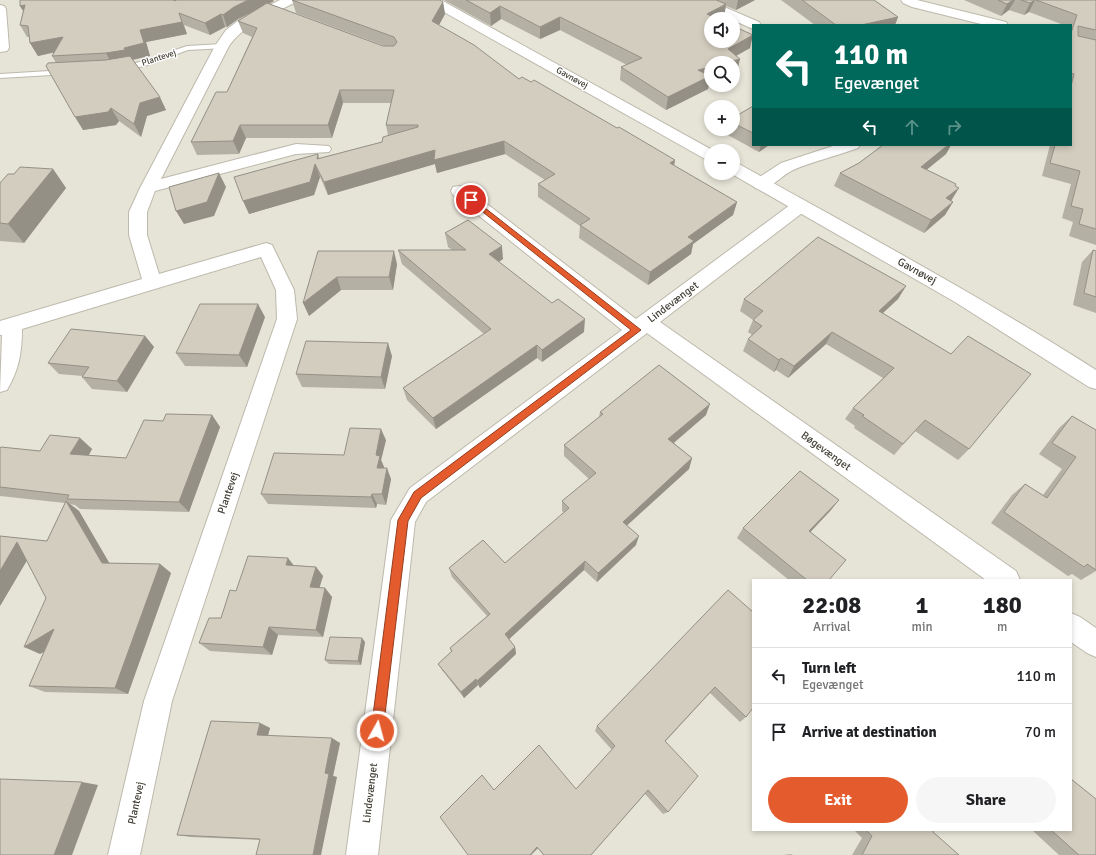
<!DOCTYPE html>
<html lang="en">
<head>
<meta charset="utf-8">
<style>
	body { margin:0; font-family:Signika,sans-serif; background:#f6f6f6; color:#202124; height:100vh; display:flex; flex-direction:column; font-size:15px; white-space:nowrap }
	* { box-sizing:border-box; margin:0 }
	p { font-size:13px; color:#757577 }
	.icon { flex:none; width:22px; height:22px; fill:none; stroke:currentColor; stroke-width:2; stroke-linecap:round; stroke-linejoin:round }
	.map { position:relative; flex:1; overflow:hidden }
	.panel { position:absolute; left:752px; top:579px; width:320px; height:252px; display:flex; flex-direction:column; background:#fff; border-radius:0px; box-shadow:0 2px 6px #0003 }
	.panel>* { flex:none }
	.top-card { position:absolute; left:752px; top:24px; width:320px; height:122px; border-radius:0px; box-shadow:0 2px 6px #0003; background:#00695c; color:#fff; overflow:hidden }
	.controls { position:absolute; left:704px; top:12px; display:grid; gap:8px }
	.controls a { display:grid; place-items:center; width:36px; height:36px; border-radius:50%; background:#fff; box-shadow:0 2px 6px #0003; font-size:20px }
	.pin { position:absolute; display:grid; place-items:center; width:34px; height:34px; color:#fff; margin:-17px; border:2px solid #fff; border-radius:50%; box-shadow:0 1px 4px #0007 }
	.me { position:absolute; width:44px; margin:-22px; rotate:7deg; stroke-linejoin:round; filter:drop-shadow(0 0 3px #0008) }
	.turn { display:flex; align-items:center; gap:14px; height:84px; padding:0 16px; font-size:18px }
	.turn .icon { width:52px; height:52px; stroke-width:2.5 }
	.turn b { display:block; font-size:28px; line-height:34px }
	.lanes { display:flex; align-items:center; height:38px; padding:0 16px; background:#0003; justify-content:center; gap:20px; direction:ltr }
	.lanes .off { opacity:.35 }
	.eta { display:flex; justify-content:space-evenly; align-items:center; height:68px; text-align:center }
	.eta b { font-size:24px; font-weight:700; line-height:28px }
	.button { display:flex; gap:8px; margin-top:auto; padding:8px 16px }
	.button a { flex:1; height:46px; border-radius:24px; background:#e45c2e; color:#fff; font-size:16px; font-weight:700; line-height:46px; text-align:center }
	.button a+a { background:#f6f6f6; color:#202124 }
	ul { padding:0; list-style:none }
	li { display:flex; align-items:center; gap:12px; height:56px; padding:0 16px; border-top:1px solid #e0e0e0 }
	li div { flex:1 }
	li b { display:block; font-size:15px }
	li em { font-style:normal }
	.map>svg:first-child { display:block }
	.residential { fill:#e6e3d7; fill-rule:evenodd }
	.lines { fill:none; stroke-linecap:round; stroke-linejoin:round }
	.service-casing { stroke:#bdb9ac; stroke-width:2 }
	.minor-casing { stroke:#bdb9ac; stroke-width:2 }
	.tertiary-casing { stroke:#bdb9ac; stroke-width:2 }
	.service { fill:#fff; fill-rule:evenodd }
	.minor { fill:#fff; fill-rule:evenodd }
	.tertiary { fill:#fff; fill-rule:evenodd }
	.wall { fill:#b5b0a4 }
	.shaded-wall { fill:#949086 }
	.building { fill:#d3cdbf; stroke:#949086 }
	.route { fill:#e45c2e; stroke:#943c1e }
	.labels { text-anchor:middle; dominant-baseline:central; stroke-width:3; stroke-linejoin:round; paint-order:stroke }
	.far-street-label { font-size:9px; fill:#454138; stroke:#fff }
	.street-label { font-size:11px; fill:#454138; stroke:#fff }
</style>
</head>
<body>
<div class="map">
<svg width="1096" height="855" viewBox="0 0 1096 855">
	<rect width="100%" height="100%" fill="#f2f0e8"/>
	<path class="residential" d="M0,0H1096V855H0ZM711,19H733V41H711ZM753,25H1071V145H753ZM711,63H733V85H711ZM711,107H733V129H711ZM711,151H733V173H711ZM753,580H1071V830H753Z"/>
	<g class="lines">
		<g class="service-casing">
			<g id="service">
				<path d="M222,44L226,46L225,48L188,50L145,66L120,70L116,68L120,66L140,62L187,46Z"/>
				<path d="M66,70H69V74L0,78V74Z"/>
			</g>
		</g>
		<g class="minor-casing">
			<g id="minor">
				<path d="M280,0H296L294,3C271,15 244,24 229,46L161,179L296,144L329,146L331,149L329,152L296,154L155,191L147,212V235L159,274L266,243L272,245L294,290L297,319L172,701L140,855H108L144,701L277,319L276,290L261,257L22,329C22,352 19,370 7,390L0,392L2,335H0V321L142,279L129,235V212L140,188L215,46L226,30L239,20Z"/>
				<path d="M692,0H708L759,22L761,25H753V29L733,20V19L694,3Z"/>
				<path d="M901,0H917L1006,22L1008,25H985L912,7L903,3Z"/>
				<path d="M0,5L4,6L6,9L9,48L7,51L0,52Z"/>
				<path d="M836,145H860L858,148C837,156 813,161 793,170C780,176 770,192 755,188L753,184L755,180L781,163Z"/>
				<path d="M459,186L465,187L636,319L794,202L800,200L806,202L809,206L806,210L660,322L1016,571L1020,580H986L647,333L426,502L415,522L378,855H346L391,520L410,488L622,330L453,195L451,191L453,187Z"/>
				<path d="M1071,613L1080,617L1096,628V657L1087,653L1071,642Z"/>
			</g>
		</g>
		<g class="tertiary-casing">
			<g id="tertiary">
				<path d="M426,0H441L714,151H711V161L705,159L428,3Z"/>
				<path d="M733,163L739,164C859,231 980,296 1096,370V389L1089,387L955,302L730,173H733Z"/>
			</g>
		</g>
		<use href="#service" class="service"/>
		<use href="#minor" class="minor"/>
		<use href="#tertiary" class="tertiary"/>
	</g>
	<g class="wall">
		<path d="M20,0H174L175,1H274L269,4L383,46H385L296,13L292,0L443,2L445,14L439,25L519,79L674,166L737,202L733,215L693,244L691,254L648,285L579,238L580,226L538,197V184L545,180L505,154L437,173L435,164L328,195L320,177L314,195L249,214L318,154L320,159L382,142L388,135L386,125L391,103H343L332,138H246L239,154L197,155L191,142L227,92L252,37L243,33L238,21L253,12L238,19L227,27H225L210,35L184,25L187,34L146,42L150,56L133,60L166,110L147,116L141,137L119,121L116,125L83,130L56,63L52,56L54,52L38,56L30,43L29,37H27L20,25L23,11L20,6Z"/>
		<path d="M444,0H755L736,10L726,6L724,17L711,19L750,48L736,56L737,72L733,73V63H711V79L710,80L708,89L666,110L620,80L621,67L627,65L560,30L540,39L501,19L491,26Z"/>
		<path d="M781,0H874L898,17L895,25H815Z"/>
		<path d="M964,0H1096V245L1069,236L1073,222L1062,218L1071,184L1042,176L1050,145H1071V25H1064L1029,12L1024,15L1009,10L1001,16Z"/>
		<path d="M753,106V145H769L759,152L726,134L727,129H733V118Z"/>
		<path d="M883,145H951L946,154L926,170L955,186L951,201L953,202L945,215L924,233L834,186L840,173L859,163Z"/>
		<path d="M53,169L66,188L24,243L0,241V183Z"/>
		<path d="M445,233L503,259L499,262L584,332L542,362L537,358L436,429L407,400L403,388L484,334L402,264L398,250H452L448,247Z"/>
		<path d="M1093,250L1096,251V313L1073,305L1082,262Z"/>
		<path d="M318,251L397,264L393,290H341L309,316Z"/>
		<path d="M906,286L898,299L883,313L969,449L958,460L915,431L894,455L854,428L855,426L845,419L853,408L883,378L826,344L788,378L776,370L774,372L743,351L748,339L752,335L748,332L753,320L740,311L744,299Z"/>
		<path d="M265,317L247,367L185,366L176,353Z"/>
		<path d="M145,336L154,347L127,392L92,389L82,377L83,376L59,374L48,363Z"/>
		<path d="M392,356L385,389L302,387L296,374Z"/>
		<path d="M600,412L706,415L674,443L692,458L689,469L627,525L636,545L597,582L584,570L509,639L515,647L516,654L480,688L478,685L464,698L442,670L438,664L451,652L450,648L487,616L452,577L449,568L505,563L564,513L562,511V501L589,479L564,456V445L599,417Z"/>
		<path d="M212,415L220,427L189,512L80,509L75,505L70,504L79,511L109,563L160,564L171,573L128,694L45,692L29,686L44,652L40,654L46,598L27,560L0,606V536L47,541L65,503L0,496V448L40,451L80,438L92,449L89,455L126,458L163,421Z"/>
		<path d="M1072,416L1096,430V571L1081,580L1072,574L1068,576L991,523L1012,495L1025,484L1043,495L1062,469L1039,454L1059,428Z"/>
		<path d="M386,440L381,460L384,467V468L391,479L386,505L377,504L376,508L268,504L261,494L344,455Z"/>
		<path d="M831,510L810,532L829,580H789L737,538L743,528Z"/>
		<path d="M293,565L316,567L323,576L319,588H325L332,597L323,637L278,635L272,655L210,651L199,643L221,618L236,591Z"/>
		<path d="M753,612L746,717L740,722L710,693L665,742L668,812L663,814L645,794L591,855H543L538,848L531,855H468L494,790L576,789L612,750L595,731L597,726Z"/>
		<path d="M365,642L361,665L329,664L325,660Z"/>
		<path d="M260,723L270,728L268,735L340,743L333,776L337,777L259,840L190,837L177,835Z"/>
		<path d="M854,830H934L933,832L959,855H852L862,838Z"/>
		<path d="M1032,830H1071L1096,855H1059Z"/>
		<path d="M791,854L793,855H783Z"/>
	</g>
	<g class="shaded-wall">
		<path d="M248,0H273L274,1L238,19L227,27L223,15L234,7Z"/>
		<path d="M738,0H755L736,10Z"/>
		<path d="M1013,0H1015L1009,10L1001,16L1007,4Z"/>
		<path d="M1035,0L1029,12L1024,15L1030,3Z"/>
		<path d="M443,2L445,14L434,34L432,21Z"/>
		<path d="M726,4L724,17L719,19H711L707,14Z"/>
		<path d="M25,5L28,18L20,6Z"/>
		<path d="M500,6L501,19L491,26L490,13Z"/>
		<path d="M179,13L187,34L146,42L150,56L130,60L113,66L106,53L124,48L140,30Z"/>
		<path d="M221,14L225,27L210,35L205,23Z"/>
		<path d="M560,17V30L540,39V27Z"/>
		<path d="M898,17L895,25H861Z"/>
		<path d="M753,35L750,48L725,62L728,49Z"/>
		<path d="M63,37L70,49L38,56L30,43Z"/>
		<path d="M740,59L737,72L733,73V63H725Z"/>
		<path d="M711,67V79L710,80L708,89L666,110L668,97L698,70Z"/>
		<path d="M340,90L343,103L332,138L328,125Z"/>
		<path d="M160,97L166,110L147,116L141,137L134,124L140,103Z"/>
		<path d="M111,108L119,121L116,125L83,130L75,117Z"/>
		<path d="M240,125L246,138L239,154L233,141Z"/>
		<path d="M504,141L505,154L437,173L435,164L328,195L324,182L435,150Z"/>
		<path d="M761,145H769L759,152Z"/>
		<path d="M948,145H951L946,154L914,180L921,167Z"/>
		<path d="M675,160L673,173L670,163Z"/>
		<path d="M315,164L320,177L314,195L249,214L243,201Z"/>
		<path d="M53,169L66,188L24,243L8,224Z"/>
		<path d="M219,173L226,187L214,216L184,224L176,211Z"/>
		<path d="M959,188L951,201L946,198L949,195Z"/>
		<path d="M737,202L733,215L693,244L691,254L648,285L650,272L688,237Z"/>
		<path d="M953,202L945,215L924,233L931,220Z"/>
		<path d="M502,246L503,259L490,267L489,254Z"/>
		<path d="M394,251L397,264L393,290L389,277Z"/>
		<path d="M337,277L341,290L309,316L303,303Z"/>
		<path d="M906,286L898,299L872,323L879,311Z"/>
		<path d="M258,304L265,317L247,367L239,355Z"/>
		<path d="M585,319L584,332L542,362V350Z"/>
		<path d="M832,332L826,344L788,378L794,366Z"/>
		<path d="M145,336L154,347L127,392L117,381Z"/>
		<path d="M388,343L392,356L385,389L381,377Z"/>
		<path d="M537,345V358L436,429L433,418Z"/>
		<path d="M781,358L776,370L774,372L779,360Z"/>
		<path d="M710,404L706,415L665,450L668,439Z"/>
		<path d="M212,415L220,427L189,512L179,502Z"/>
		<path d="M381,429L386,440L381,460L384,467L381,478L377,468L376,455Z"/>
		<path d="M80,438L92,449L83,465L70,454Z"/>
		<path d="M692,458L689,469L621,531L623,522Z"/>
		<path d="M387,468L391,479L386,505L382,494Z"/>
		<path d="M372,494L377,504L376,508L371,497Z"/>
		<path d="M839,500L831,510L802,541L809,531Z"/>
		<path d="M66,501L79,511L114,571L102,563Z"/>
		<path d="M639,536L636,545L597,582L598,573Z"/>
		<path d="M17,542L32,552L0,606V571Z"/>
		<path d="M288,558L295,567L286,565Z"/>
		<path d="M585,561L584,570L506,642L505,634Z"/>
		<path d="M160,564L171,573L128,694L115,688Z"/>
		<path d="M316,567L323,576L317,596L310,587Z"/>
		<path d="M325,588L332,597L323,637L316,630Z"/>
		<path d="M269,627L278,635L272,655L263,647Z"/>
		<path d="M54,629L69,637L40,654L24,647Z"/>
		<path d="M362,638L365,642L361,665L358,661Z"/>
		<path d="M515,647L516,654L480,688L477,681Z"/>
		<path d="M476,679L478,685L464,698L461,692Z"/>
		<path d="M260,723L270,728L267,739L257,735Z"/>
		<path d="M332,738L340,743L333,776L337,777L321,855H313L325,773Z"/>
		<path d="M82,782L98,785L72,855H54Z"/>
		<path d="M537,847L538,848L531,855H530Z"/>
	</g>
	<g class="building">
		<path d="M20,0H174V1L177,0H248L234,7L223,15L221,14L205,23L179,13L182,22L140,30L144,43L124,48L125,50L106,53L52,56L63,37L30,43L28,26L20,25L25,5L20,6Z"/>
		<path d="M292,0H440L443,2L432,21L474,45L519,79L522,77L531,82L534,80L617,128L619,127L675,160L670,163L737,202L688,237L694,241L650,272L580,225L590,219L538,184L555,174L504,141L434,160L435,150L324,182L315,164L310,182L243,201L234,177L318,154L317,159L382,142L383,137L418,127V125H386L394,90H340L328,125H240L233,141L191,142L216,92H227L257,28L238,21L267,3L383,46H394L397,42L394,37Z"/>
		<path d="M466,0H716L726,4L707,14L718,19H711V41H733V26L753,35L728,49L740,59L725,63H711V67L698,70L710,76L668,97L621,67L642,58L560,17L540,27L500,6L490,13Z"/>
		<path d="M802,0H874L898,17L861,25H836Z"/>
		<path d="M998,0H1013L1007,4Z"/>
		<path d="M1021,0H1035L1030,3Z"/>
		<path d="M1036,0H1096V30L1078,26V36L1096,40V229L1079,224L1083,209L1071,206L1080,171L1050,163L1055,145H1071V86L1074,74L1071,73V33L1077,15Z"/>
		<path d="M130,56L160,97L140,103L134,124L111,108L108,112L75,117L46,66L48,63L106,60Z"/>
		<path d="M753,106V133L733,123V118Z"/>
		<path d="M883,145H948L921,167L956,184L955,186L959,188L946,198L953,202L931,220L840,173L859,163Z"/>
		<path d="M20,167L53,169L8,224L0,223V183L8,174H14Z"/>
		<path d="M219,173L207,202L176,211L169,187Z"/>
		<path d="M468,220L502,246L489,254L552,303L558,299L585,319L542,350L537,345L433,418L403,388L491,329L398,250H466L445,233Z"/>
		<path d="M818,237L906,286L879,311L951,354L968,336L1031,374L969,449L925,420L903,444L862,416L864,415L853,408L894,368L832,332L794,366L781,358L779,360L748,339L762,326L753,320L763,311L744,299Z"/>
		<path d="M1093,250L1096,251V297L1084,293Z"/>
		<path d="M318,251H394L389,277H337L303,303Z"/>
		<path d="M200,304H258L239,355L176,353Z"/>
		<path d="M71,329L145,336L117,381L82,377L89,367L48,363Z"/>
		<path d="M306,341L388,343L381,377L296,374Z"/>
		<path d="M659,365L710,404L668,439L692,458L623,522L639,536L598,573L585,561L505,634L515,647L477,681L476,679L461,692L438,664L452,651L450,648L490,614L449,568L483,540L505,563L569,508L562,501L596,473L564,445L603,414L600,412Z"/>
		<path d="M166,414L212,415L179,502L67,499L69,495L0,487V448L1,447L40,451L50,435L80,438L70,454L126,458L144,420L163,421Z"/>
		<path d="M1072,416L1096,430V570L1087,564L1084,567L1004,512L1025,484L1047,498L1076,457L1052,443Z"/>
		<path d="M350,428L381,429L376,455L380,456L377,468H387L382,494H372L371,497L261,494L274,453L344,455Z"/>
		<path d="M800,471L839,500L809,531L846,560L829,580H807L743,528Z"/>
		<path d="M66,501L102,563L160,564L115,688L29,686L54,629L24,647L46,598L17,542L0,571V536L47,541Z"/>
		<path d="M248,556L288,558L286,565L316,567L310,587L325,588L316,630L269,627L263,647L199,643L209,618H221L230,590L236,591Z"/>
		<path d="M728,590L753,612V708L746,717L715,687L665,741L698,776L668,812L648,790L591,855H544L537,847L530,855H468L440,817L482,775L494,790L539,745L576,789L615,746L597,726Z"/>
		<path d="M330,637L362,638L358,661L325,660Z"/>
		<path d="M211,721L260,723L257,735L332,738L325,773L329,774L313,855H256L260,839L177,835Z"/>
		<path d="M0,779L82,782L54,855H0Z"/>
		<path d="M1071,779L1096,799V855H1079L1051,830H1071Z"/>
		<path d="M866,830H934L933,832L959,855H862L872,836Z"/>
	</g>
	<path class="route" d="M471,197L641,330L421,498L408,521L383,731L382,735L377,737L373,735L371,731L398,520L414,492L631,330L469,201L468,200Z"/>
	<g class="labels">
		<g class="far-street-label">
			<text transform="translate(159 58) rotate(-18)">Plantevej</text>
			<text transform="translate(572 78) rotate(29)">Gavnøvej</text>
		</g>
		<g class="street-label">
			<text transform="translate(917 271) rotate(29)">Gavnøvej</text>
			<text transform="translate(673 302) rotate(-37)">Lindevænget</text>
			<text transform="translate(826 451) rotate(36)">Bøgevænget</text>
			<text transform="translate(228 493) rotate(-71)">Plantevej</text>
			<text transform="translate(370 793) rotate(-83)">Lindevænget</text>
			<text transform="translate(136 803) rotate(-78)">Plantevej</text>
		</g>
	</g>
</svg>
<div class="controls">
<a><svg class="icon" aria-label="sound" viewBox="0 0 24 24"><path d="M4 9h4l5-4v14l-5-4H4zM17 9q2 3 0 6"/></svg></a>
<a><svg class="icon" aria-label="search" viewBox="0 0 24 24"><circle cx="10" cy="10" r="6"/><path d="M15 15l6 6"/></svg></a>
<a>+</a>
<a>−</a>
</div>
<div class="pin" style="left:471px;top:200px;background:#d93025"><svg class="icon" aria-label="arrive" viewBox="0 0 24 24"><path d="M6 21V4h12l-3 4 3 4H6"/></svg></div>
<svg class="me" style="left:377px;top:731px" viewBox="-20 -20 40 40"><circle r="17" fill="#e45c2e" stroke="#fff" stroke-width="3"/><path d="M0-11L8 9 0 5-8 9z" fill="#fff"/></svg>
<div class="top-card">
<div class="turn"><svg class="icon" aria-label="left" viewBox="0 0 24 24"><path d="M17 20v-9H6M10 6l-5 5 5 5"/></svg><div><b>110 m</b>Egevænget</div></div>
<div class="lanes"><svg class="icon" aria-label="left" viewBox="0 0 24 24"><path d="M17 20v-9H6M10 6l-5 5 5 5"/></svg><svg class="icon off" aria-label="ahead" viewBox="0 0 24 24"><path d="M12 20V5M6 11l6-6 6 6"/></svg><svg class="icon off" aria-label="right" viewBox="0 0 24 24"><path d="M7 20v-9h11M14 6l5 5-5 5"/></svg></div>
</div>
<section class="panel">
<div class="eta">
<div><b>22:08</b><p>Arrival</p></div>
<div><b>1</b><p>min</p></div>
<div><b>180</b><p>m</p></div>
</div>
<ul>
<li><svg class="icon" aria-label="left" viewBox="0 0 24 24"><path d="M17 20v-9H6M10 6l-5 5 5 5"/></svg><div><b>Turn left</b><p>Egevænget</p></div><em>110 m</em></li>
<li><svg class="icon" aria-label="arrive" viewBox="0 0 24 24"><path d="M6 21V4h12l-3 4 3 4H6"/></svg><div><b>Arrive at destination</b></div><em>70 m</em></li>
</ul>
<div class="button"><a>Exit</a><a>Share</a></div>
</section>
</div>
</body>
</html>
